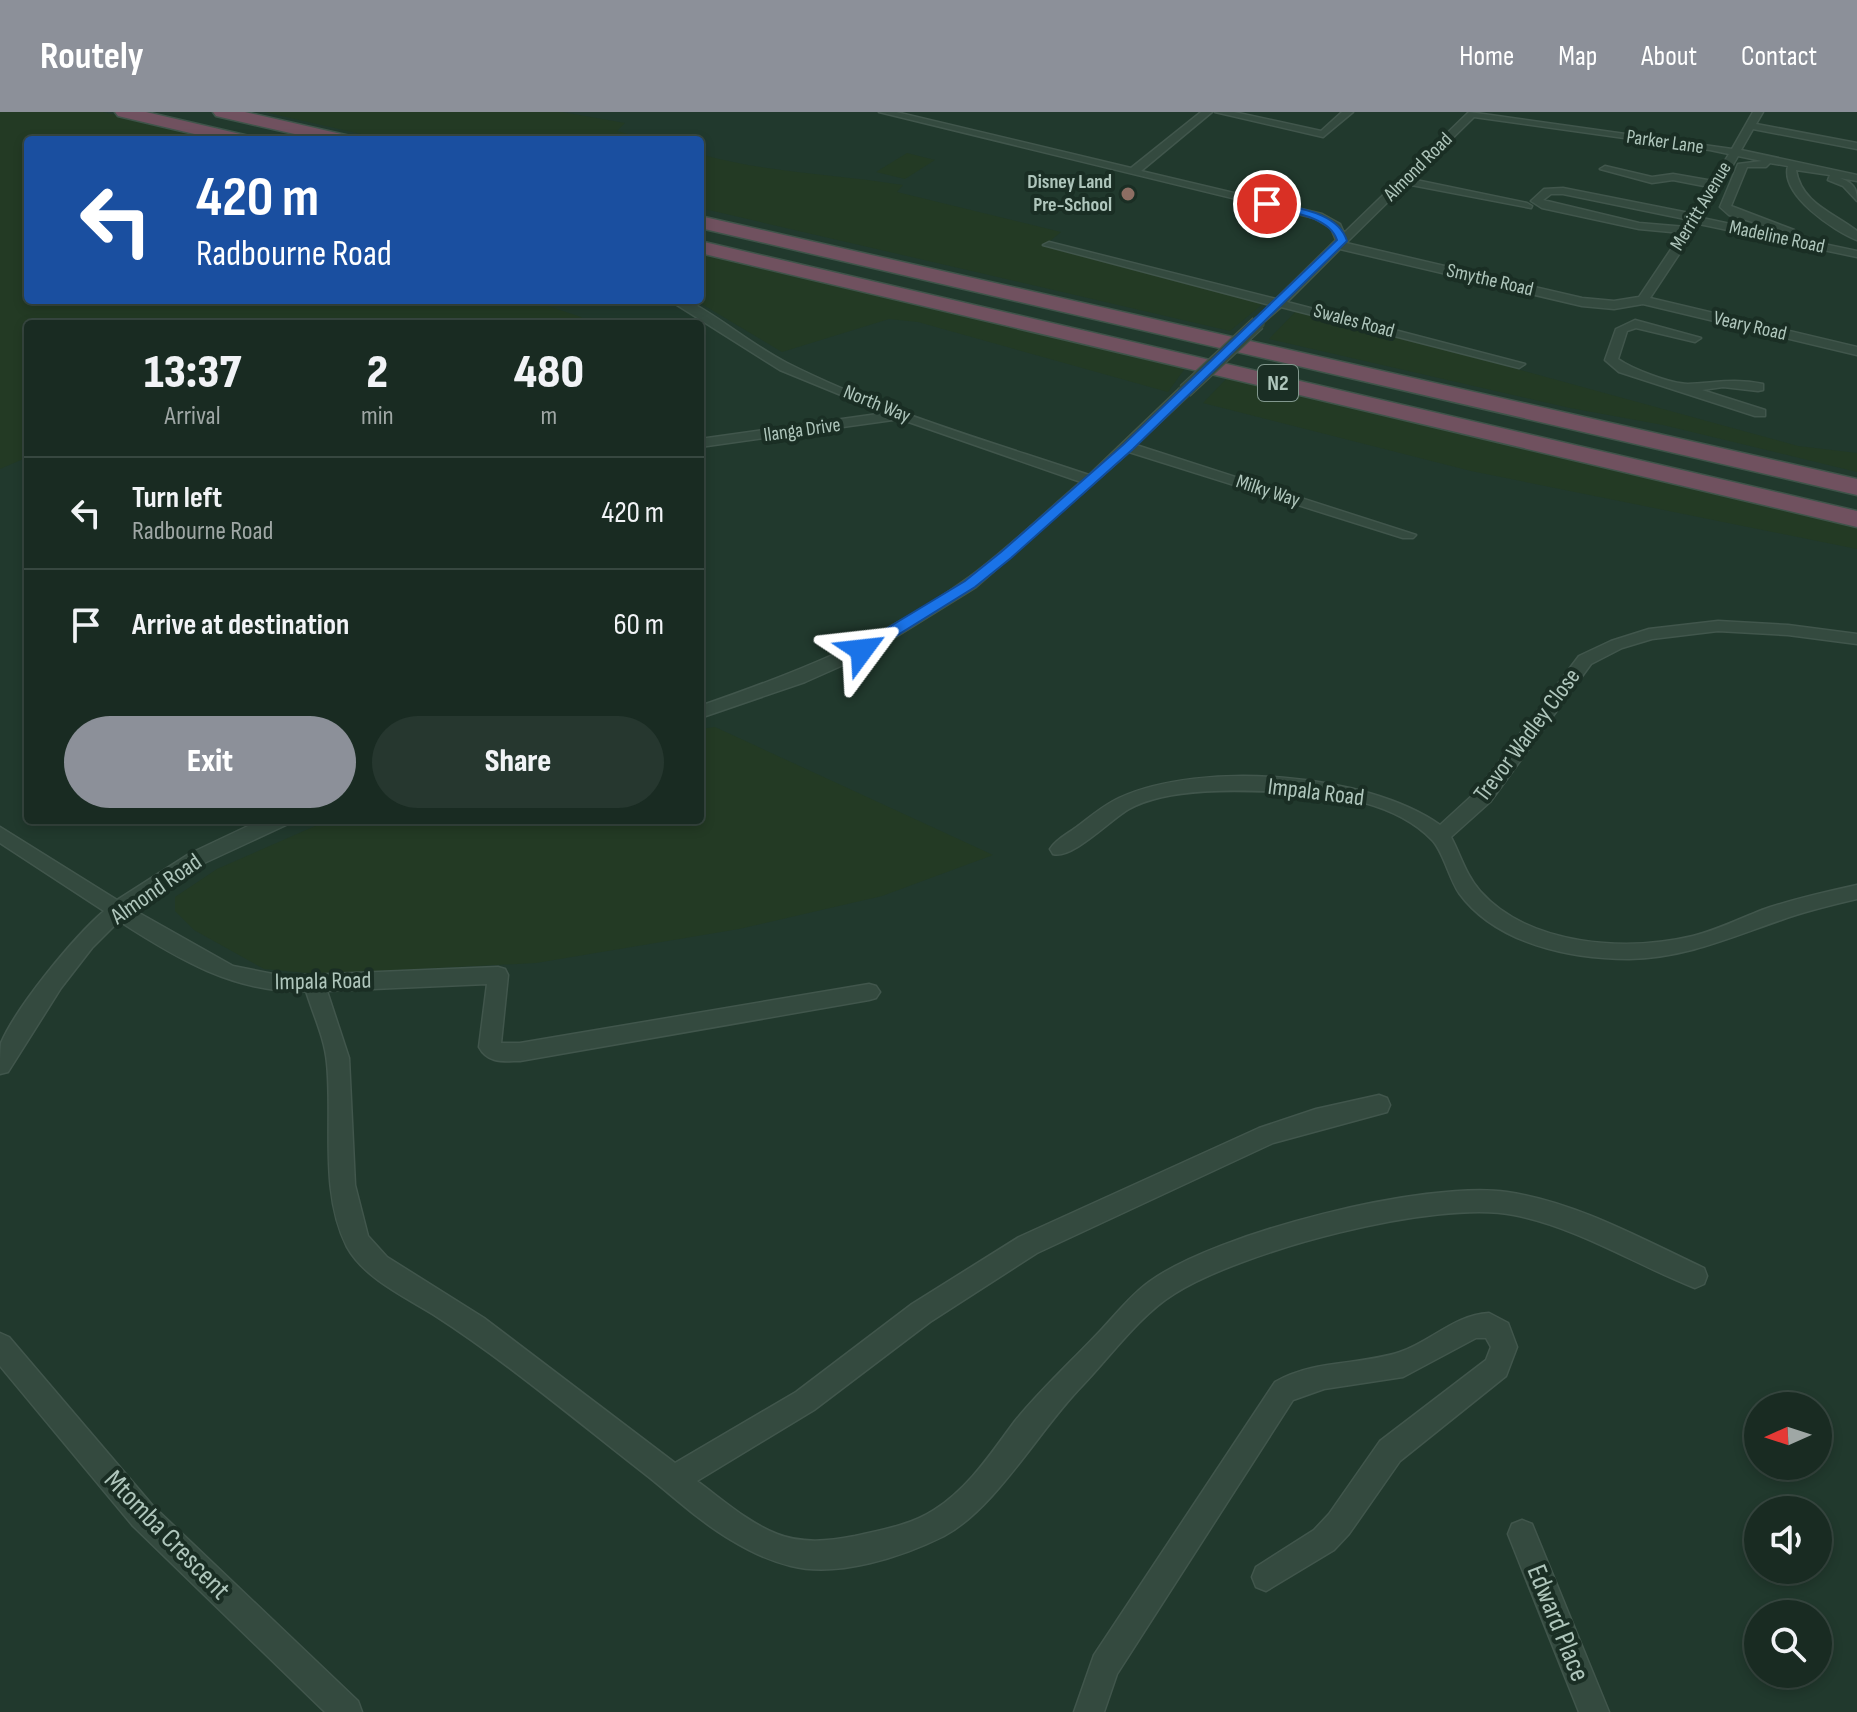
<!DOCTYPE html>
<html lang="en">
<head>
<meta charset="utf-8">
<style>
	body { margin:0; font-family:"Sofia Sans Condensed",sans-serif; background:#26372f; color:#f1f3f6; height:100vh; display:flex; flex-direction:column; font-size:30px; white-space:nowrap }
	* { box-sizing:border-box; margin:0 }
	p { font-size:26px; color:#9fa7a5 }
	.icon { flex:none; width:44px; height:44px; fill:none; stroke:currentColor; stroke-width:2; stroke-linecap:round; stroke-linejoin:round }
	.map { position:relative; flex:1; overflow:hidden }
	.side { position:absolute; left:24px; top:208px; width:680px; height:504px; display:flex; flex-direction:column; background:#192b22; border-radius:8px; box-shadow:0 4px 12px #0003,0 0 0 2px #374740 }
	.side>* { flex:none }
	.banner { position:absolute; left:24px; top:24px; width:680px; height:168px; border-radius:8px; box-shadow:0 4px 12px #0003,0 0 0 2px #374740; background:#1a4fa0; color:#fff; overflow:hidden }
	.needle { width:52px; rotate:267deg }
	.buttons { position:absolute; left:1744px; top:1280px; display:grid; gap:16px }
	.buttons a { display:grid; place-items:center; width:88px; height:88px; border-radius:50%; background:#192b22; box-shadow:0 4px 12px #0003,0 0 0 2px #374740; font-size:40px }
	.pin { position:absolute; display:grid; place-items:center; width:68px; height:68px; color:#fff; margin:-34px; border:4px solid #fff; border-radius:50%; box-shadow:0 2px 8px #0007 }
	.me { position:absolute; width:88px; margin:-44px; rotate:60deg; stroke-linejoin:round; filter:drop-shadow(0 0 6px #0008) }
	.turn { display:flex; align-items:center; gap:28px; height:168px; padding:0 40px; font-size:36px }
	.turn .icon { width:104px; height:104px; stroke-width:2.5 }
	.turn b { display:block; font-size:56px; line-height:68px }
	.eta { display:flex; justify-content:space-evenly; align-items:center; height:136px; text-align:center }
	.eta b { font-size:48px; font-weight:800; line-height:56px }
	.action { display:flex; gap:16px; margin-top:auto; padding:16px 40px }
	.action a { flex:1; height:92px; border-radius:48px; background:#8c9099; color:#fff; font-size:32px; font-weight:800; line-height:92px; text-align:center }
	.action a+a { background:#26372f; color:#f1f3f6 }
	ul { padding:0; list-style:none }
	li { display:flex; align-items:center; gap:24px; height:112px; padding:0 40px; border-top:2px solid #374740 }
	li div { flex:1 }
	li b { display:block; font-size:30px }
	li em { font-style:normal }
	header { display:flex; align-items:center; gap:48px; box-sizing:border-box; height:112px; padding:0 40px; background:#8c9099; color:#fff }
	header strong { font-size:38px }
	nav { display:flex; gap:44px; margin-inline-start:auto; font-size:28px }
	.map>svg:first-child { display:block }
	.green { fill:#233a24 }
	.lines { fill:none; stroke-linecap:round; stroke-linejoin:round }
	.minor-casing { stroke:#41564c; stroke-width:3 }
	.motorway-casing { stroke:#3f544a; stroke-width:3 }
	.minor { fill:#344a3f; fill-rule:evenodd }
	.motorway { fill:#70515f; fill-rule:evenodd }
	.minor-bridge-casing { stroke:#41564c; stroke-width:16; stroke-linecap:butt }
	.minor-bridge { stroke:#344a3f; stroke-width:14 }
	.route { fill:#1a73e8; stroke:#114b97; stroke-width:2 }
	.education-dot { fill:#8d6e63; stroke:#1a2e24; stroke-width:3 }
	.labels { text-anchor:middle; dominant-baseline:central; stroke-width:8; stroke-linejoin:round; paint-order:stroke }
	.far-street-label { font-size:20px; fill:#afc6bc; stroke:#1a2e24 }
	.far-poi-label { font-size:20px; font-weight:bold; fill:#afc6bc; stroke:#1a2e24; text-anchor:end }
	.shield { fill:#1a2e24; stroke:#82988e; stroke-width:2 }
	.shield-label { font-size:22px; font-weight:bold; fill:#afc6bc }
	.street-label { font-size:24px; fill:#afc6bc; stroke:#1a2e24 }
	.near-street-label { font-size:28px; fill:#afc6bc; stroke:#1a2e24 }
</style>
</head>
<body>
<header>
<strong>Routely</strong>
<nav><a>Home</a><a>Map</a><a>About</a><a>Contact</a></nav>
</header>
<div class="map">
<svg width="1857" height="1600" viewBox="0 0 1857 1600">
	<rect width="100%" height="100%" fill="#21392d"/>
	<g class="green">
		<path d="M0,0H103L222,28H28V188H530L581,205L588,212H28V345L0,357Z"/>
		<path d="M264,0H562L625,11L617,19L649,28H387Z"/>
		<path d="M907,41L935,48L905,67L876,60Z"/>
		<path d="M700,42C767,61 835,62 903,73L897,80L1061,120L1044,134L1264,191L1230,219L700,96Z"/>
		<path d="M700,140L1186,255L1168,280L918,210L889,207L782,240L695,188H700Z"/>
		<path d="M1298,197L1798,334L1857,341V360L1663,313L1570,296L1269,227Z"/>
		<path d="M1228,265L1857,414V437L1471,359L1203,291Z"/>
		<path d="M715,615L993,743L882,784L739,817L536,851L319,862L264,857L194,818L175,799V785L217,757L329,708H700V617Z"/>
	</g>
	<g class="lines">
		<g class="minor-casing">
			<g id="minor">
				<path d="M879,0H896L1131,56L1201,0H1212L1141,59L1322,102L1340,112L1344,121L1469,0L1732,37L1753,0H1763L1756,12L1857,31V37L1753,17L1741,38L1857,63V69L1840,66C1853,71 1857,76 1857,89L1843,74L1828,68L1830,63L1796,58C1801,91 1834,101 1857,119V128C1834,119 1780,83 1788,54L1770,51L1766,55H1747L1731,94L1794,118V122L1729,103L1720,95L1738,52L1762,49L1738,44L1702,106L1857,139V145L1699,112L1650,186L1857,235V243L1643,192L1614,197L1582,194L1340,137L1287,190L1525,252L1519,256L1281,195L1258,215L1252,211L1270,193L1043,133L1049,130L1276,187L1336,128L1331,116L1314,106ZM1474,5L1710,38L1729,42L1713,69L1673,62L1652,65L1605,54L1600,57L1652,71L1673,68L1709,75L1694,102L1563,76L1544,77L1531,89L1542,96L1639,117L1682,121L1639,185L1614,189L1582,186L1346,131L1406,72L1531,96L1532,94L1527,91L1411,67ZM1551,82H1563L1690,108L1686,115L1639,111L1543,88Z"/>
				<path d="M1215,0H1234L1321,19L1342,0H1353L1323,25Z"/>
				<path d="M669,188H685L694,192C726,210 754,234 787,251C882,299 988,329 1089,363L1180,276H1190V282L1136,333L1416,423L1413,426H1403L1129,340L976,475L868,542L805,570L700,606V594C793,562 883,527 964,469C1005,440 1042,403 1081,370L900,307L700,335V327L885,301L780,258Z"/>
				<path d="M1635,208L1701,226L1695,230L1636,216L1627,219L1618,247C1632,257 1671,272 1688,272C1715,271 1734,266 1763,272V278L1758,279L1723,275L1702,278L1765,298V304H1755L1619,260L1605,248L1616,217Z"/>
				<path d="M1718,509L1788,513L1857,522V532L1788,523L1718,519L1652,527L1622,536L1591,552L1490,690L1451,725C1461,744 1466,763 1480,779C1529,834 1626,840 1693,824C1717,818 1739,807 1762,798C1793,787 1825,780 1857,773V787C1831,793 1806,799 1781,808C1729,826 1685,846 1629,847C1571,847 1496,832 1459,781C1449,766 1443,739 1432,728C1397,691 1333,681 1285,680C1240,678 1169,675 1129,697C1111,707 1072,748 1053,742L1050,737C1056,727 1069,721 1078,714C1091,704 1104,693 1119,686C1201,648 1367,661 1440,713L1476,680L1579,544L1611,529L1649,517Z"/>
				<path d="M261,708H288L286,713L202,752L132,797L233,854L283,864L498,855L505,857L508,863L501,931H520L869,872L876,874L880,880L876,886L869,888L520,949C504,949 488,952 479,935L487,872L327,879L349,946L355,1073L368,1124L387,1145L484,1206L675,1351L796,1280L912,1192L1019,1125L1259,1016L1316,997L1379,983L1387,986L1390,993L1387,1000L1273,1031L1037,1141L930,1210L814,1298L697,1369C723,1388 747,1410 777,1422C802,1432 829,1429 855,1424C882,1418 911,1413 934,1398C969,1376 991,1341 1015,1309C1042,1276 1073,1248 1102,1217C1117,1201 1131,1183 1149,1170C1215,1121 1426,1068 1507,1080C1576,1090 1642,1127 1704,1156L1707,1164L1704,1172L1695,1176C1634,1152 1579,1116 1514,1103C1436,1087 1241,1139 1174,1182C1140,1203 1110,1245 1082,1274C1039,1318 996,1396 944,1424C902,1445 838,1466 791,1454C770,1449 749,1439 731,1428C702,1411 676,1387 650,1366C579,1311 510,1252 434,1203C405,1185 364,1166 347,1135C319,1079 333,1010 327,951C325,927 313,902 306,879C236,882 176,846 119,809L92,836L61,876L8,960L0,962C0,953 0,940 1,931C17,894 73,826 104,799L0,731V715L117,788L189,742Z"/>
				<path d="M1489,1201L1508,1211L1517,1235L1506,1264L1400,1349L1349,1422L1334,1438L1266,1479L1256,1475L1252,1465L1256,1455L1314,1418L1329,1402L1380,1329L1486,1248L1491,1235L1486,1226H1476L1403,1265L1324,1277L1293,1288L1117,1562L1104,1600H1074L1094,1543L1275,1270C1315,1247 1358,1254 1400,1240C1432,1229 1454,1203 1489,1201Z"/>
				<path d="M0,1221L9,1225L153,1394L358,1589L362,1600H325L133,1414L0,1254Z"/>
				<path d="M1522,1408L1532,1412L1609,1600H1579L1508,1422L1512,1412Z"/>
			</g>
		</g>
		<g class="motorway-casing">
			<g id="motorway">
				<path d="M115,0H146L249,24L252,28H220L118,4Z"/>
				<path d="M213,0H245L350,24L353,28H321L216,4Z"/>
				<path d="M700,104L1857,367V383L700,116Z"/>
				<path d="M700,129L1857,399V415L700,141Z"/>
			</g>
		</g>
		<use href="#minor" class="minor"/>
		<use href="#motorway" class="motorway"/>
		<g class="minor-bridge-casing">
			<path id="minor-bridge" d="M1185,279L1258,211"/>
		</g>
		<use href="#minor-bridge" class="minor-bridge"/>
	</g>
	<path class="route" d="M1267,89C1294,96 1338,99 1347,129L1133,337L1011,446L975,475L867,542H856V535L965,469L1001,440L1124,332L1337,128C1329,103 1286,100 1263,94Z"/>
	<circle class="education-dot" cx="1128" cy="82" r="8"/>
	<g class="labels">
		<g class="far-street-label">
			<text transform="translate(1665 30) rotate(8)">Parker Lane</text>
			<text transform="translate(1418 55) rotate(-45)">Almond Road</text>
			<text transform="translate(1701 94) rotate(-59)">Merritt Avenue</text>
			<text transform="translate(1777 125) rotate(12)">Madeline Road</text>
			<text transform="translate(1490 168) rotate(13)">Smythe Road</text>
			<text transform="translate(1354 209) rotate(15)">Swales Road</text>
			<text transform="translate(1750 214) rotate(13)">Veary Road</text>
			<text transform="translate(877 292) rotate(22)">North Way</text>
			<text transform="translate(802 318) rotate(-8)">Ilanga Drive</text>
			<text transform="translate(1268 379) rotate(18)">Milky Way</text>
		</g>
		<g class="far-poi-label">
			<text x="1112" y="70">Disney Land<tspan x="1112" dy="23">Pre-School</tspan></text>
		</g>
		<rect class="shield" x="1258" y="253" width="40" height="36" rx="6"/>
		<g class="shield-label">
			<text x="1278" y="271">N2</text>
		</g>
		<g class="street-label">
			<text transform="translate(1527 623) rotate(-53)">Trevor Wadley Close</text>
			<text transform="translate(1316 680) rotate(7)">Impala Road</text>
			<text transform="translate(156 777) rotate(-35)">Almond Road</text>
			<text transform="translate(323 869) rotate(-1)">Impala Road</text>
		</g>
		<g class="near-street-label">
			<text transform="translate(167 1423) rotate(46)">Mtomba Crescent</text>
			<text transform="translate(1558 1511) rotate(68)">Edward Place</text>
		</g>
	</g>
</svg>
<div class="buttons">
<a><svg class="needle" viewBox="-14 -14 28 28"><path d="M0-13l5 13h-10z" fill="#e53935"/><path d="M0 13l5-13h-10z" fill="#9fa7a5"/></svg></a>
<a><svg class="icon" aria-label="sound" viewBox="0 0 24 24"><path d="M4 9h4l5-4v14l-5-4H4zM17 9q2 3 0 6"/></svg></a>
<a><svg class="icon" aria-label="search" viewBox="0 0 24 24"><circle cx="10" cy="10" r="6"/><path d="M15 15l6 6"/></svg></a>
</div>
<div class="pin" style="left:1267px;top:92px;background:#d93025"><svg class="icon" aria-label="arrive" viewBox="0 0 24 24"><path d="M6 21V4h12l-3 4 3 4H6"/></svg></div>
<svg class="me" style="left:862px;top:538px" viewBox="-20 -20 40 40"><path d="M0-17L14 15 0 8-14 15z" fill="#1a73e8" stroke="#fff" stroke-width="4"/></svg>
<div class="banner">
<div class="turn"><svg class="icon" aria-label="left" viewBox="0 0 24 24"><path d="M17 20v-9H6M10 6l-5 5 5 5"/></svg><div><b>420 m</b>Radbourne Road</div></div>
</div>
<section class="side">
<div class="eta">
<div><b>13:37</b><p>Arrival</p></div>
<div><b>2</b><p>min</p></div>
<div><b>480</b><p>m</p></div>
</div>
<ul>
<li><svg class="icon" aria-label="left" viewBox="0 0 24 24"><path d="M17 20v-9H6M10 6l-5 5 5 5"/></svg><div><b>Turn left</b><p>Radbourne Road</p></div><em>420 m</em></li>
<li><svg class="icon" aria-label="arrive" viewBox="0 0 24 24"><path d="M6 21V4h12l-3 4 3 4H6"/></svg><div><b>Arrive at destination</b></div><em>60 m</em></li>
</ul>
<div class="action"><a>Exit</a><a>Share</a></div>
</section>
</div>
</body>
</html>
